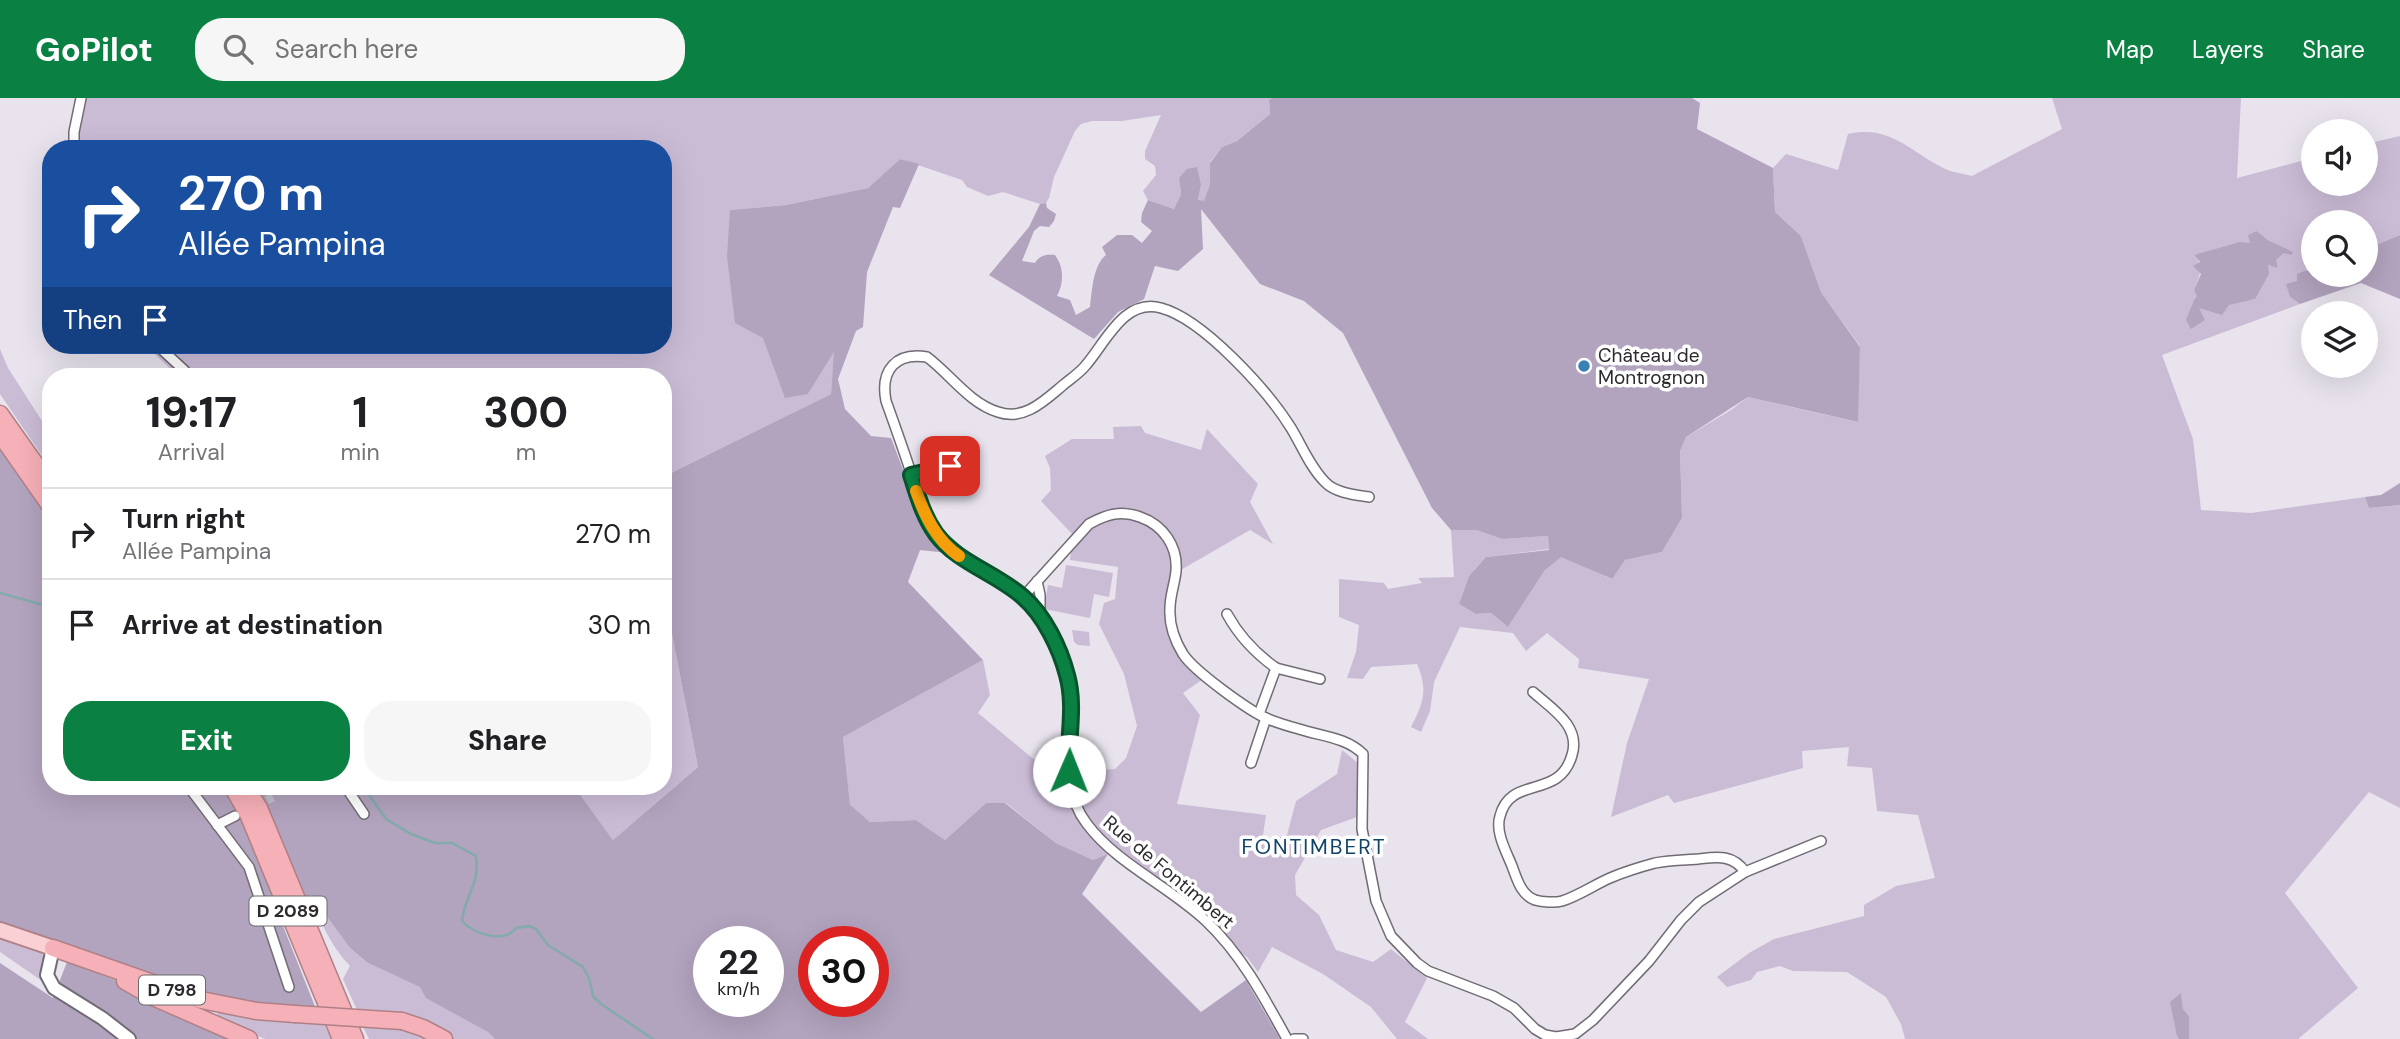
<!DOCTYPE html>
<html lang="en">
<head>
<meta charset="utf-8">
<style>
	body { margin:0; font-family:"DM Sans",sans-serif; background:#f6f6f6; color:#202124; height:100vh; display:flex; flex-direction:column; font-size:26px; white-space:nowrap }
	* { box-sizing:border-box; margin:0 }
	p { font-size:23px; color:#757577 }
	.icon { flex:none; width:38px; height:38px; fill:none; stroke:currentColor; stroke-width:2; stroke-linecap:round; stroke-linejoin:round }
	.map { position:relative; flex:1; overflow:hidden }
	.drawer { position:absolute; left:42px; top:270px; width:630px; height:427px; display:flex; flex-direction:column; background:#fff; border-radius:28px; box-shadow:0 7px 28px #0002 }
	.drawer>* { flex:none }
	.banner { position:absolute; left:42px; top:42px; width:630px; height:214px; border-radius:28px; box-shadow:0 7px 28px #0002; background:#1a4fa0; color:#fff; overflow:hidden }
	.controls { position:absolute; left:2301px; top:21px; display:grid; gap:14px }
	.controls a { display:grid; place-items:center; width:77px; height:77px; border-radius:50%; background:#fff; box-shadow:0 7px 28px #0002; font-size:35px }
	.speed { position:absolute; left:693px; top:828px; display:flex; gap:14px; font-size:35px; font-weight:700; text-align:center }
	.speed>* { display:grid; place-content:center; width:91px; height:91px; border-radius:50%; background:#fff; box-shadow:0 7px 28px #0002; line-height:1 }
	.speed small { font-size:18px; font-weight:400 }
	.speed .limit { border:10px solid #d22; background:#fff; color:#111 }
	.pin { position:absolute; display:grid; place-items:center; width:60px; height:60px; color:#fff; margin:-30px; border-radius:14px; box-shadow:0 4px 10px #0006 }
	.me { position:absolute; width:77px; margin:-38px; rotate:1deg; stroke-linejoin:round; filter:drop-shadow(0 0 5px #0008) }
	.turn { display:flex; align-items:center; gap:24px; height:147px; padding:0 21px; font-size:32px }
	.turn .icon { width:91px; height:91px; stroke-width:2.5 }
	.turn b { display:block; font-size:49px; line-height:60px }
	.then { display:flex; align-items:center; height:66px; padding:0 21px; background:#0003; gap:14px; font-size:26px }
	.eta { display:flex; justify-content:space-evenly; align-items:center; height:119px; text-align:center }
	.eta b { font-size:42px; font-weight:800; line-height:49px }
	.primary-button { display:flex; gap:14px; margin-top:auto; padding:14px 21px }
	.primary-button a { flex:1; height:80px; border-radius:28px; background:#0b8043; color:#fff; font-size:28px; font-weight:800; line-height:80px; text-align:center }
	.primary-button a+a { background:#f6f6f6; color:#202124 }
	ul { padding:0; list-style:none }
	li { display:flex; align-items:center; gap:21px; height:91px; padding:0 21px; border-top:2px solid #e0e0e0 }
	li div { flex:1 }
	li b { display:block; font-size:26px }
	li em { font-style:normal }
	header { display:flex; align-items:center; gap:42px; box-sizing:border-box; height:98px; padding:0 35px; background:#0b8043; color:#fff }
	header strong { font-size:33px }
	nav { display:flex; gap:38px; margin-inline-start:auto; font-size:24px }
	.search { width:490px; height:63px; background:#f6f6f6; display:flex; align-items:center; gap:18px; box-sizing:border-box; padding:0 24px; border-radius:28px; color:#757577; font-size:26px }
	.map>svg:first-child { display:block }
	.green { fill:#cbbcd6; fill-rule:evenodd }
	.forest { fill:#b2a3be; fill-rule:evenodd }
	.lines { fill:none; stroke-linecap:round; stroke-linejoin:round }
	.stream { stroke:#83abab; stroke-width:2.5 }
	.street-tunnel { stroke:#c2bec7; stroke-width:9; stroke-dasharray:9 4.5; stroke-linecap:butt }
	.street-casing { stroke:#716c74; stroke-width:12 }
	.secondary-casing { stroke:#716c74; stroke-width:16 }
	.primary-casing { stroke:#af8187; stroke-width:18 }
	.highway-casing { stroke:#af8187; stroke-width:19 }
	.street { stroke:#fff; stroke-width:9 }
	.secondary { stroke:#fff; stroke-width:12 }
	.primary { stroke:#fad0d4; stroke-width:14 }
	.highway { stroke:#f6b0b7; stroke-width:16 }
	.highway-bridge-casing { stroke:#af8187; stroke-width:19; stroke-linecap:butt }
	.highway-bridge { stroke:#f6b0b7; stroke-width:16 }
	.route-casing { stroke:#07532c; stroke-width:18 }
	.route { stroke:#0b8043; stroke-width:12 }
	.slow { stroke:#f59e0b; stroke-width:12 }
	.poi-dot { fill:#3980b5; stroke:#fff; stroke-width:2.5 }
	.labels { text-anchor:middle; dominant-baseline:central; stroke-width:7; stroke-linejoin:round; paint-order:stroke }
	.shield { fill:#fff; stroke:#6b6a6c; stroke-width:2 }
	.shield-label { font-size:18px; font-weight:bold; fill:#2c2a2d }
	.poi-label { font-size:19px; fill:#2c2a2d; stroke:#fff; text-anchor:start }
	.street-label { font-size:19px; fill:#2c2a2d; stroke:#fff }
	.neighbourhood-label { font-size:21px; letter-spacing:2px; fill:#104367; stroke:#fff }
</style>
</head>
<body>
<header>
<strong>GoPilot</strong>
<div class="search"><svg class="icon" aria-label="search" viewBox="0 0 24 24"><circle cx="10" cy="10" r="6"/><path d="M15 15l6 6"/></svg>Search here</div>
<nav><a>Map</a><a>Layers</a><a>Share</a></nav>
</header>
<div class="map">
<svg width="2400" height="941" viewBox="0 0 2400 941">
	<rect width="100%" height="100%" fill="#e8e3ed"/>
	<g class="green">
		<path d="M75,0H1272L1269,2L1270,16L1237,43L1222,49L1210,64V86L1204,104L1198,102L1201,87L1179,80L1181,96L1174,111L1148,102L1143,93L1156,77L1155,68L1145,61V53L1161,17L1122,23H1092L1081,26L1075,33L1054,79L1049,100L1046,105L1040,106L1003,94L988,98L967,89L962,82L900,61L868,90L786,107L731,112L763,240L808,296L835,252L831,296L663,379V278H178L145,247H663V51H69Z"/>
		<path d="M2052,0H2241L2237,80L2313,60L2314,86H2366V46L2400,38V137L2366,151V124H2314L2313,166L2308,167C2307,174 2294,190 2290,199L2300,206L2162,257L2193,341L2201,412L2251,415L2365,399L2369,410L2400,407V710L2369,694L2285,795L2358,890L2298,941H2189V918L2183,911L2181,896L2177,938L2179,941H1905L1901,926L1886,899L1847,874L1793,873L1780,868L1757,874L1751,882L1727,889L1717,879L1749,855L1774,841L1864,818V807L1896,788L1935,780L1918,717L1877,713L1872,670L1847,668L1849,649L1802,653L1803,670L1674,705L1668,697L1611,719L1627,645L1649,581L1578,570L1579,561L1547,535L1526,553L1513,535L1460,529L1434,584L1430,613L1421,634L1411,629C1424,604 1428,592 1417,566L1371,569L1363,581L1347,580L1356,554L1359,527L1339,519V481L1384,485L1388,491L1422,485L1418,480L1454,479L1451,432H1476L1502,441L1548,438L1549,451L1486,459L1469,478L1459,506L1476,516L1491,515L1508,529L1545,472L1561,458L1611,481L1625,462L1662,454L1682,420L1680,353L1686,339L1731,312L1748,299L1857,324L1860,248L1821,194L1801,138L1775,114L1773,70L1786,56L1838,72L1848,36C1893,26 1912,57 1950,73C1957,75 1965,76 1972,78L2062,31ZM2257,133L2268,142L2292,154L2284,155L2275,162L2278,169L2267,167L2255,201L2198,210L2194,202L2198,198L2194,192C2199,179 2205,169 2194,157L2250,146Z"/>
		<path d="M0,251L8,270L51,337V371L0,296Z"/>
		<path d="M1141,328L1145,335L1201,352L1207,331L1258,386L1250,404L1273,446L1250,432L1179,473L1173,540L1203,581L1183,595L1200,617L1177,706L1266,717L1262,744L1287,737L1296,703L1337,676L1342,652L1359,666L1357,719L1321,732L1295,777L1296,797L1319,817L1336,852L1373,864L1391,851L1427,880L1405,924L1428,941H1397L1371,909L1323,876L1272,849L1258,874L1247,859L1108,756L1093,762L1056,745L1006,705H986L945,742L916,722L870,724L850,708L843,639L983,562L990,597L978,615L1037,664L1040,686L1065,687L1086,673L1115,671L1126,660L1137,628L1124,576L1099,526L1104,505L1115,501L1118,469L1070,462L1073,437L1041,403L1051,392L1050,370L1045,358L1072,341H1114L1113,329Z"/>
		<path d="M1066,467L1113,475L1109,499L1094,496L1090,520L1044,511L1048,487L1062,490Z"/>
		<path d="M663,517L670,526L698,669L613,742L574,688H663Z"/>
		<path d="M1072,532L1089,534L1090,548L1078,547L1074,544Z"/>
		<path d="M311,797L350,850L368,865L421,889L488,934L495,941H452L358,914L343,881L350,868C330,847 320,823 311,797Z"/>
		<path d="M0,838L40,852L46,862L45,885L0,854Z"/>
		<path d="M219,912L324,926L331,941H265L216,920Z"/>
		<path d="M363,929L399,930L431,941H369Z"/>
	</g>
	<g class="forest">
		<path d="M1272,0H1692L1700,5L1697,31L1773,70L1775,114L1801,138L1821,194L1860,249L1858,324L1748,299L1686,339L1680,353L1682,420L1662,454L1625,462L1612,481L1561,459L1545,472L1508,529L1491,515L1476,516L1459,506L1469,478L1486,459L1549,452L1548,438L1502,441L1476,432H1451L1432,410L1343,235L1304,203L1260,186L1201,111L1203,151L1178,173L1155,168L1144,201L1118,214L1094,241L989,177L1029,129L1040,106L1046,105L1047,110L1056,116L1054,123L1049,129L1040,128L1034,133L1022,163L1035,165C1040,157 1046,156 1055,157C1064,169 1064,185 1057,198L1070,202L1076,217L1090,209C1092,193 1093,167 1106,157L1102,149L1117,137H1132L1142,145L1152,133L1141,124L1142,115L1148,102L1174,111L1181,96L1179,80L1187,71L1197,69L1201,87L1198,102L1204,103L1210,86V65L1222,49L1237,43L1270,16L1269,2Z"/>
		<path d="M900,61L919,66L900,110L893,109L867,174L863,229L856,233L838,281L845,311L871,338L891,340L921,419L948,455L920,452L908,484L983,562L843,639L850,707L870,724L916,722L945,742L986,705H1005L1056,745L1093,762L1108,756L1082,796L1201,914L1246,882L1280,941H495L488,934L426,900L420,889L368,865L350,850L311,797L281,823L316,911L250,907L199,895L0,825V332L51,383V688H488L495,695L508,688H574L613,742L698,669L670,526L663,517V379L831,296L834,254L808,296L785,300L763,240L735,225L727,158L730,112L786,107L868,90ZM709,844H768V903H709ZM814,844H873V903H814Z"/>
		<path d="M2257,133L2268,142L2293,154L2291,157L2284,155L2276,162L2278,170L2268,167L2269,176L2255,201L2229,207L2222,217L2199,210L2205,222L2191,231L2186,222L2194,202L2197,198L2194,192L2201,176L2193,168L2200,164L2194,157L2240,144L2250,145L2248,137Z"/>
		<path d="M2400,137V201L2361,185L2300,206L2290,199L2286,186L2297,183V176L2307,172V167L2313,166L2314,177H2366V151Z"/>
		<path d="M2400,385V407L2369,410L2365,399L2381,397Z"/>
		<path d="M67,864L115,882L157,911L233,941H0V865L53,900Z"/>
		<path d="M2181,895L2183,911L2189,918V941H2179L2177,938L2170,904Z"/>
	</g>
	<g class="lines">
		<g class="stream">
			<path d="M0,495L47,508"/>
			<path d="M363,688L386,721L411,736L435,745H452L476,758C480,787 465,797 462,823C474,836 503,846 516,830L529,828L536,831L548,847L583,869L589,880L593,898L601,906L653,941"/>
		</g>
		<path class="street-tunnel" d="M255,708L273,699"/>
		<g class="street-casing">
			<g id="street">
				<path d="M74,51V34L81,0"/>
				<path d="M157,247L185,273L186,278"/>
				<path d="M911,377C931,372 949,361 964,377"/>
				<path d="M1037,483L1040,497V520"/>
				<path d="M1023,499L1089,426C1107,416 1121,412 1140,419C1163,427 1178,448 1176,473C1175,485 1170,497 1170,510C1169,526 1175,543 1183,556C1194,573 1249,613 1268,621C1278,625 1288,628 1299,631C1320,638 1346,639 1363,656L1362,731L1376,803L1391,838L1417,865L1428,873L1493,898L1514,910L1535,931L1545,937L1556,939L1575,936L1593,922L1649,863L1681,822L1699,804L1745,774L1821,743"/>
				<path d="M1227,516C1239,538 1255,555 1276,570"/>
				<path d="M1533,594C1552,611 1581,628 1572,657C1559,703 1511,676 1500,718C1495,734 1506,753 1512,768C1517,781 1521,797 1535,802C1542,804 1555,805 1562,803C1578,798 1594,787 1610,780C1624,774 1640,769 1655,765C1669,762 1684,762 1698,761C1717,759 1733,756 1745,774"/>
				<path d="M1259,616L1276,570L1320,581"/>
				<path d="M1251,665L1266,620"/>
				<path d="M188,688L249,769L289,889"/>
				<path d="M345,688L364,716"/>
				<path d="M217,727L235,718"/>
				<path d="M1287,941C1264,899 1241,856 1206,823C1169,788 1117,766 1087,726C1049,677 1085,612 1061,556C1053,537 1038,512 1023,499C996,475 959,465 937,437C923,419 918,399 912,378C904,353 895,328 886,303C880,272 896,254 927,259C950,276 969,305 998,314C1024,323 1044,303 1062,288C1070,281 1080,275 1086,267C1106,244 1124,200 1161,210C1203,221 1268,293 1291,330C1302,348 1310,369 1325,384C1335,395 1356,397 1369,399"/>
				<path d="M1294,941H1303"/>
			</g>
		</g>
		<g class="secondary-casing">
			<path id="secondary" d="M53,850L47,877L54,890L102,920L129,941"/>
		</g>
		<g class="primary-casing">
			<path id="primary" d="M0,832L53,850"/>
		</g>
		<g class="highway-casing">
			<g id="highway">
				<path d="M0,316L51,388"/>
				<path d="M0,336L51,409"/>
				<path d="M232,688L248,716L341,941"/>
				<path d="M245,688L259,710L355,941"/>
				<path d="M53,850L201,902L256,913L295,916"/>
				<path d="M125,883L153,899L249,941"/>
				<path d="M402,923L423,930L444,941"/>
			</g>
		</g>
		<use href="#street" class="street"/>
		<use href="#secondary" class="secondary"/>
		<use href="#primary" class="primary"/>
		<use href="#highway" class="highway"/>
		<g class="highway-bridge-casing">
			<path id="highway-bridge" d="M295,916L402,923"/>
		</g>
		<use href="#highway-bridge" class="highway-bridge"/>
	</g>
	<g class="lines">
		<g class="route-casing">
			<path id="route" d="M950,368L911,377C918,398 923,418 936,436C958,465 996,475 1023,499C1044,517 1060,550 1067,577C1076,609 1067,641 1069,673"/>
		</g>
		<use href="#route" class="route"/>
		<path class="slow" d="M916,393C925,418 936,442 959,458"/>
	</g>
	<circle class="poi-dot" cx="1584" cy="268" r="7"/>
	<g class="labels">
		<g class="shield">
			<rect x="249.5" y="798.5" width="77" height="29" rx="5"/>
			<rect x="139" y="877.5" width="66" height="29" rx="5"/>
		</g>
		<g class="shield-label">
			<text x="288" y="813">D 2089</text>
			<text x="172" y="892">D 798</text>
		</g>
		<g class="poi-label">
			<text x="1598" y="257">Château de<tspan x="1598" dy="22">Montrognon</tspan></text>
		</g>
		<g class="street-label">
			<text transform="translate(1169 774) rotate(40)">Rue de Fontimbert</text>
		</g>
		<g class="neighbourhood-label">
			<text x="1314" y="749">FONTIMBERT</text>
		</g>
	</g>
</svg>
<div class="controls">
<a><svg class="icon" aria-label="sound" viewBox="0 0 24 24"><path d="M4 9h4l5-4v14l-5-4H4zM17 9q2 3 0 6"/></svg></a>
<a><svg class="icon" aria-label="search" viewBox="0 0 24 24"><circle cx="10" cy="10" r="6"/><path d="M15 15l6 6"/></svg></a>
<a><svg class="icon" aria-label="layers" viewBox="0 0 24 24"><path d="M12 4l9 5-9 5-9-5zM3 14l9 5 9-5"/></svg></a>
</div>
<div class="speed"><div>22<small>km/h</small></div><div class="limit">30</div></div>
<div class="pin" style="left:950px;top:368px;background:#d93025"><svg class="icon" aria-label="arrive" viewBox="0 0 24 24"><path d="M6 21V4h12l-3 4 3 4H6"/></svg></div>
<svg class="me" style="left:1069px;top:673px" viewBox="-20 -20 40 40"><circle r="19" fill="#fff"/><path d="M0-13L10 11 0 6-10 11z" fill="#0b8043"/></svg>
<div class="banner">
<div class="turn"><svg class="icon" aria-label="right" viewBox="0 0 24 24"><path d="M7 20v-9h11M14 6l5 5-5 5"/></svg><div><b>270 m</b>Allée Pampina</div></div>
<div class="then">Then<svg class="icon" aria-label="arrive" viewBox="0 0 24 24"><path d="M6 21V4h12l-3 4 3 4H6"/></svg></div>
</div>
<section class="drawer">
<div class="eta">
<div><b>19:17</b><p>Arrival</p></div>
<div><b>1</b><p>min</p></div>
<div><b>300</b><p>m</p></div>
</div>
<ul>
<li><svg class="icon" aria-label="right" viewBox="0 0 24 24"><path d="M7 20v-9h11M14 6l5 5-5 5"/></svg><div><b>Turn right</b><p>Allée Pampina</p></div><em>270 m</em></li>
<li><svg class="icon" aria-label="arrive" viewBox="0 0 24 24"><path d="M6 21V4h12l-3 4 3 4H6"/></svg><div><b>Arrive at destination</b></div><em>30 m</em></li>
</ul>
<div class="primary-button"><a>Exit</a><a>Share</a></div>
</section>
</div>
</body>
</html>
